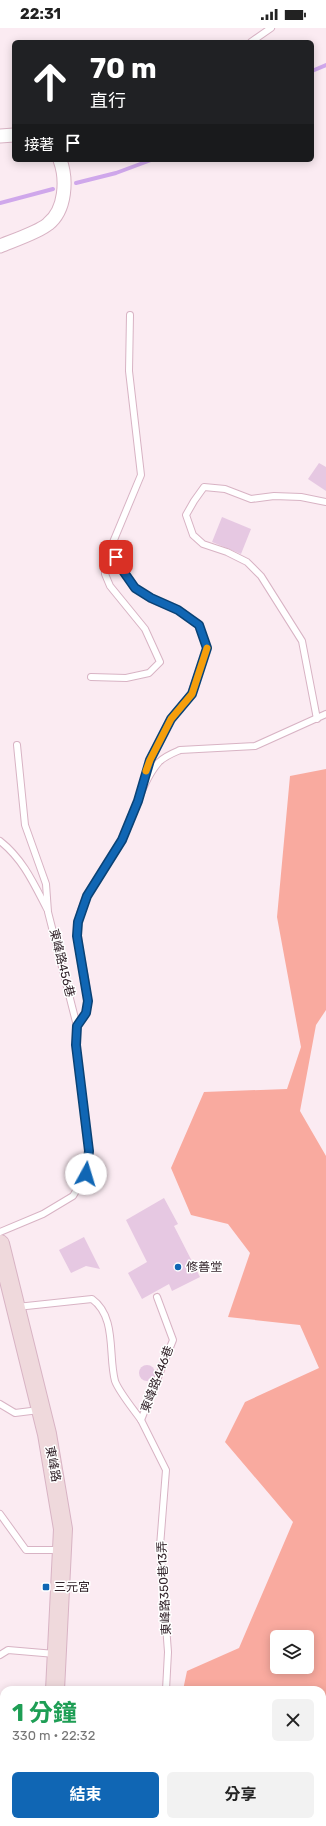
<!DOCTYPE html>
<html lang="zh-TW">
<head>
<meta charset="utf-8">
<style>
	body { margin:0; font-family:Rubik,"Noto Sans TC",sans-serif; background:#f2f2f2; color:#222; height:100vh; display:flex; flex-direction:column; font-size:15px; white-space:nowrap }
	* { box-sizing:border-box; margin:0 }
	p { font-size:13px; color:#767676 }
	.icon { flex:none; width:22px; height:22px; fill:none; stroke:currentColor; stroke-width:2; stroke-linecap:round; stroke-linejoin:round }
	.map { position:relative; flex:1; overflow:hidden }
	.panel { position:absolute; left:0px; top:1658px; width:326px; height:140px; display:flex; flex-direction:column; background:#fff; border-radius:12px 12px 0 0; box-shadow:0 2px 10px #0003 }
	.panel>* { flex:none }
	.top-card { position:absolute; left:12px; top:12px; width:302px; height:122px; border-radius:6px; box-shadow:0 2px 10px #0003; background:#202124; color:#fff; overflow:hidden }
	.controls { position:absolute; left:270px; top:1602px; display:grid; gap:8px }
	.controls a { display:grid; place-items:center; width:44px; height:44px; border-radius:6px; background:#fff; box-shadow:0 2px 10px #0003; font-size:20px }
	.pin { position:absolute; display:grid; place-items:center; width:34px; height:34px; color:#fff; margin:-17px; border-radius:8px; box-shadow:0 2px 6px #0006 }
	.me { position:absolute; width:44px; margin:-22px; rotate:6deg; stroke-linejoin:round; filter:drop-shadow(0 0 3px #0008) }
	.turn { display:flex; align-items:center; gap:14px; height:84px; padding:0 12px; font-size:18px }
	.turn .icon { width:52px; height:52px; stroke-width:2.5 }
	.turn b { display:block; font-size:28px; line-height:34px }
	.then { display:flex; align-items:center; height:38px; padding:0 12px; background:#0003; gap:8px; font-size:15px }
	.round { display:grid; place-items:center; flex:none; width:42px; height:42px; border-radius:6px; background:#f2f2f2 }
	.headline { display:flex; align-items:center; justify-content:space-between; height:68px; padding:0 12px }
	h1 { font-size:24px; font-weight:700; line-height:30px; color:#1e9e55 }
	.primary-button { display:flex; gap:8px; margin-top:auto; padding:8px 12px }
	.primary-button a { flex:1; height:46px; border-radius:6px; background:#1066b4; color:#fff; font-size:16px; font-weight:700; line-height:46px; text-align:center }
	.primary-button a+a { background:#f2f2f2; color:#222 }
	.status { display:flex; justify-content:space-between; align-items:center; height:28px; padding:0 20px; background:#fff; direction:ltr }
	.status svg { height:11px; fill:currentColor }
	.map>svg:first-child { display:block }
	.green { fill:#f9aa9f; fill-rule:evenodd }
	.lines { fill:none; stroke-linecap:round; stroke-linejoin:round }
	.stream { stroke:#cfa7eb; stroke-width:4 }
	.building { fill:#e6c8e2 }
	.service-casing { stroke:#d8b3c4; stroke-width:8 }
	.minor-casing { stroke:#d8b3c4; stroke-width:15 }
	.secondary-casing { stroke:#d8b3c4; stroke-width:20 }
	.service { stroke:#fff; stroke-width:6 }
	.minor { stroke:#fff; stroke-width:13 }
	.secondary { stroke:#efd9dc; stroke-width:18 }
	.route-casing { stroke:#0a4275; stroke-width:10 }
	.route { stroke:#1066b4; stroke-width:7 }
	.slow { stroke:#f59e0b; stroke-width:7 }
	.poi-dot { fill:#1066b4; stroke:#fff; stroke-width:1.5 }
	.labels { text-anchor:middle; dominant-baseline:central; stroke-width:3; stroke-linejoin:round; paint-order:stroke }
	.street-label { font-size:12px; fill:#33242b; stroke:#fff }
	.poi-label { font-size:12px; fill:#33242b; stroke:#fff; text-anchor:start }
</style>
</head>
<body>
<div class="status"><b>22:31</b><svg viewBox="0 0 49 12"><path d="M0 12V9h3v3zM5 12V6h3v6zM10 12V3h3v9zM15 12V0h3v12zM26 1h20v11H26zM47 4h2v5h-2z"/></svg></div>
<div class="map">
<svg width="326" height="1798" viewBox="0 0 326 1798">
	<rect width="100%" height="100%" fill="#fbebf2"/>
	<path class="green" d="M326,741V982L316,997L300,1083L326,1128V1798H312L309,1794H322V1662H183L187,1643L239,1620L293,1494L225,1414L245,1374L319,1340L300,1297L228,1289L250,1225L228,1196L191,1187L171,1140L204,1064L287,1061L301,1019L277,889L290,748ZM277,1609H307V1639H277Z"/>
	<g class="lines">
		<g class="stream">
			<path d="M312,43L326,37"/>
			<path d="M76,155L116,145L151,132"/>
			<path d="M0,175L53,161"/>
		</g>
	</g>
	<g class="building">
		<path d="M319,435L326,439V463L308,451Z"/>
		<path d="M222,489L251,501L241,526L212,514Z"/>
		<path d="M164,1170L178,1196L174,1198L200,1249L172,1263L169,1256L142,1271L128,1245L147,1234L126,1192Z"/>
		<path d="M84,1209L100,1241L86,1238L71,1245L59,1222Z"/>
		<circle cx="147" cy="1345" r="8"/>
	</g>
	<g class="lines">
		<g class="service-casing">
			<g id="service">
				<path d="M251,14L271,0"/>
				<path d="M111,519L121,540L135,560L151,571L178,582L199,597L207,620L191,666L171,691L150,732L142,758"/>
				<path d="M91,649L126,650L149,645L160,634L145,601L110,558L105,546L106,531L141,447L129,343L130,287"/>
				<path d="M317,691L302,613L261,548L247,534L227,524L203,516L193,507L186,487L194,473L204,459L225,461L251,471L274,468L301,469L326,474"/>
				<path d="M0,813C23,831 34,856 47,881"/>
				<path d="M77,998C80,994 83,990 85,986C94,968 75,920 78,896C81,867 108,838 121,813C135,788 140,756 159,734C165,728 173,725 180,722L255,718L326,686"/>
				<path d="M0,1204L43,1186L73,1168L86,1146L89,1123L76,1017L77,998L48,884L46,856L25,797L17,717"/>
				<path d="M17,1279L92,1271C117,1289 108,1327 115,1353C119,1364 134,1382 141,1392L173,1312L157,1269"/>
				<path d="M0,1376L15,1385L39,1382"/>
				<path d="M141,1392L166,1442L160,1518L168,1624L166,1662"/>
				<path d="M0,1486L26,1522H61"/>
				<path d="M0,1627L8,1622L55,1626"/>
				<path d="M184,1794L186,1798"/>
				<path d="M74,1798L81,1794"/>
				<path d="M105,1798L110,1794"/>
			</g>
		</g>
		<g class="minor-casing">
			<g id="minor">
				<path d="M0,108L14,107"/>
				<path d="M0,218C12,213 39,204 48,196C66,182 67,151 60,132"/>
			</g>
		</g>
		<g class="secondary-casing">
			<g id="secondary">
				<path d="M0,1216L47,1406L63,1501L55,1662"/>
				<path d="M46,1798V1794"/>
			</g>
		</g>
		<use href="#service" class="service"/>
		<use href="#minor" class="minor"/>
		<use href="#secondary" class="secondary"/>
	</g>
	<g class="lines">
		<g class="route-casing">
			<path id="route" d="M86,1146L89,1123L76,1017L77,998L86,985L88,973L77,908L78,894L87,868L122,812L138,773L150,732L171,691L192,666L207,620L199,597L178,582L151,570L135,560L121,540L116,529"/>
		</g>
		<use href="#route" class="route"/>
		<path class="slow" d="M146,743L150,732L171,691L192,666L207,620"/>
	</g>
	<g class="poi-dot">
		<circle cx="178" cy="1239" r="4"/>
		<rect x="42" y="1555" width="8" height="8" rx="2"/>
	</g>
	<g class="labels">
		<g class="street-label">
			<text transform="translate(62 935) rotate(76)">東峰路456巷</text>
			<text transform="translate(157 1351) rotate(-69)">東峰路446巷</text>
			<text transform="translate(53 1436) rotate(79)">東峰路</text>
			<text transform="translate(164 1560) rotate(-93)">東峰路350巷13弄</text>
		</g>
		<g class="poi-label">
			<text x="186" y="1239">修善堂</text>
			<text x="54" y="1559">三元宮</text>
		</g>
	</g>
</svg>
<div class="controls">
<a><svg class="icon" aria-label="layers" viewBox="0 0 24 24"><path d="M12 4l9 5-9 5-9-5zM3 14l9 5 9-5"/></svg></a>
</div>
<div class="pin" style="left:116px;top:529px;background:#d93025"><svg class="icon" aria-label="arrive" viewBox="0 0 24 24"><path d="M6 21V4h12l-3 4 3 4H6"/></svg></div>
<svg class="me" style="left:86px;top:1146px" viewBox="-20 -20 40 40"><circle r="19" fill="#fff"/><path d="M0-13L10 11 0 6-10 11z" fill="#1066b4"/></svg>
<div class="top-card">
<div class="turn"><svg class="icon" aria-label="ahead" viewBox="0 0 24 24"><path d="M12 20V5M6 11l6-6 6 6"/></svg><div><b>70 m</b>直行</div></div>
<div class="then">接著<svg class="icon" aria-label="arrive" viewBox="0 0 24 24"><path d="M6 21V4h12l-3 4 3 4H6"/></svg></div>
</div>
<section class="panel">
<div class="headline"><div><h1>1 分鐘</h1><p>330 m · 22:32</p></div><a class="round"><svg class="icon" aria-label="close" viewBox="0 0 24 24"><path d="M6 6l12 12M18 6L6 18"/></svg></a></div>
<div class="primary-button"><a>結束</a><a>分享</a></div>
</section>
</div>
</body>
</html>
